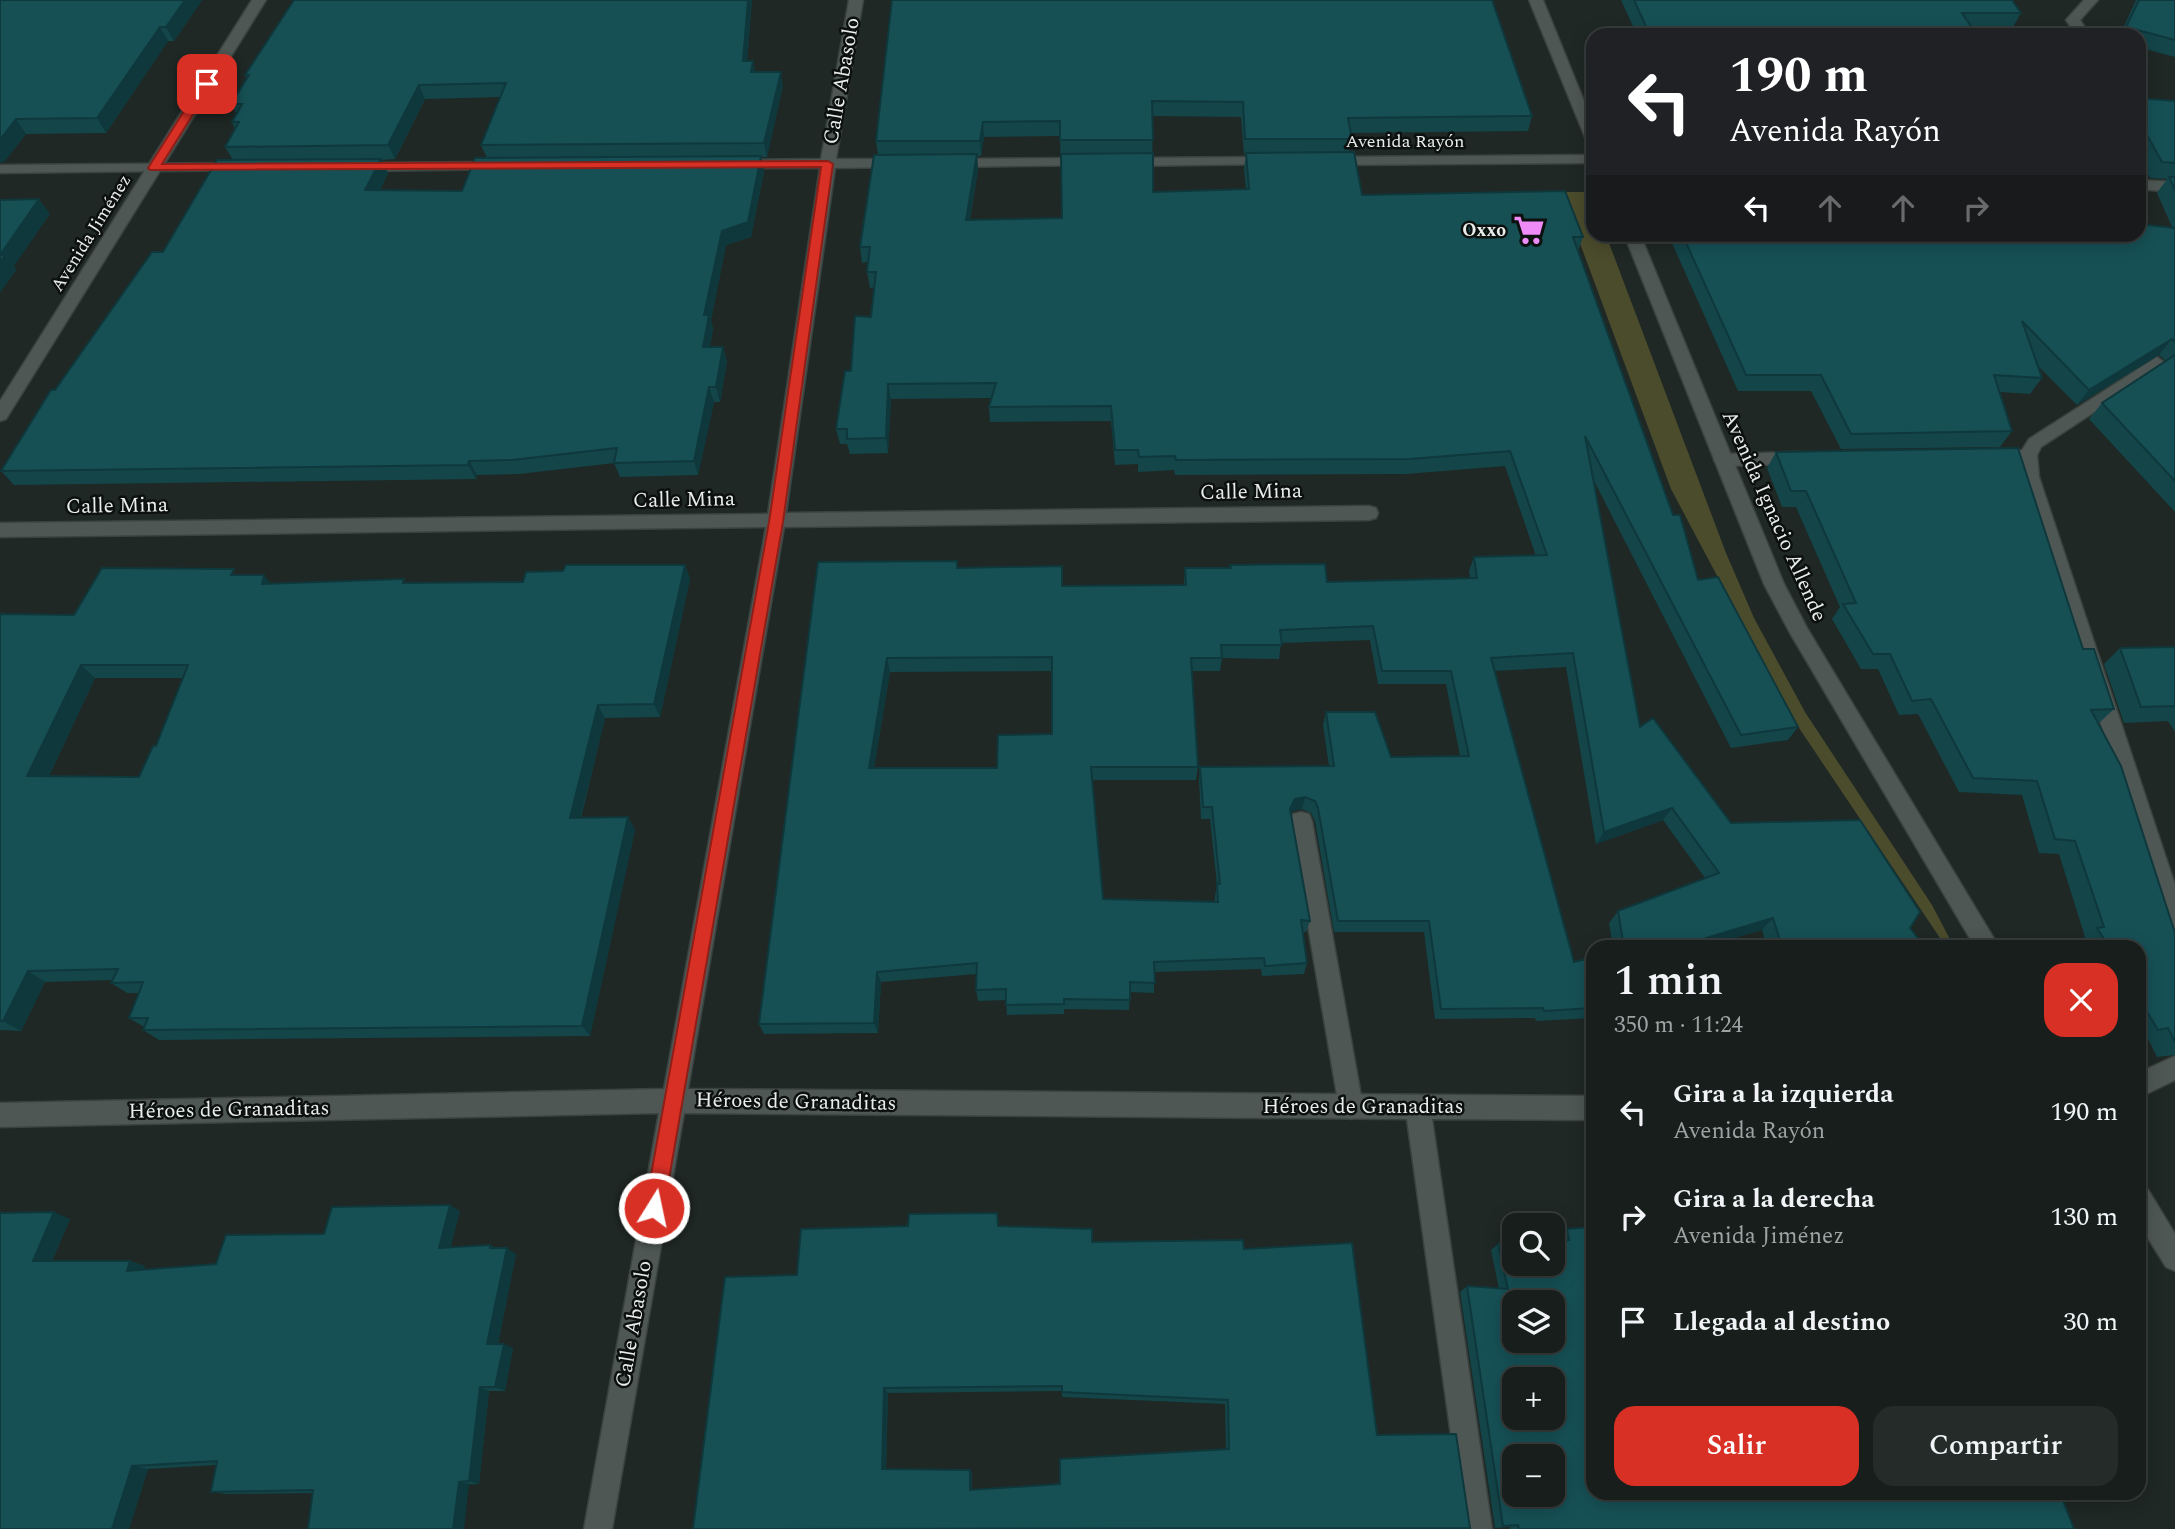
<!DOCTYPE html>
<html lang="es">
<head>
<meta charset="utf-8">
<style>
	body { margin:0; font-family:Spectral,serif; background:#242b29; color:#f1f3f6; height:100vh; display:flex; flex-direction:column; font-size:26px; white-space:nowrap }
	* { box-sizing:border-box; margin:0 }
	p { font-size:23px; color:#9ea2a3 }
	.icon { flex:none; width:38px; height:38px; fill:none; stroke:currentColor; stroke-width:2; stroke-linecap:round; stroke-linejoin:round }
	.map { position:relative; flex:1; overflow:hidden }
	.sheet { position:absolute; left:1586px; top:940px; width:560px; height:560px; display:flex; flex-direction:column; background:#171e1c; border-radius:21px; box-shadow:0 4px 18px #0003,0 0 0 2px #363c3b }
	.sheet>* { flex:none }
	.top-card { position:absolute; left:1586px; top:28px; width:560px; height:214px; border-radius:21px; box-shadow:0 4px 18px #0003,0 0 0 2px #363c3b; background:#202124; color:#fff; overflow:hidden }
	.fabs { position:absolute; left:1502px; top:1213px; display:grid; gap:14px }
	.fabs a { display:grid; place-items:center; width:63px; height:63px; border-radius:14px; background:#171e1c; box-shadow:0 4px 18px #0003,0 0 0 2px #363c3b; font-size:35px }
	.pin { position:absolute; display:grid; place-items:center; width:60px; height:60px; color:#fff; margin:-30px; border-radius:14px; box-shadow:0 4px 10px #0006 }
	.me { position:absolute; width:77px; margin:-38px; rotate:10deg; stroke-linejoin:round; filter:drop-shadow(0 0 5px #0008) }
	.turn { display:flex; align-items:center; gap:24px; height:147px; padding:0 28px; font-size:32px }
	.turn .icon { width:91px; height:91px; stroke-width:2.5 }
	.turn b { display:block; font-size:49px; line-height:60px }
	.lanes { display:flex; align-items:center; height:66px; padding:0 28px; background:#0003; justify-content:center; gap:35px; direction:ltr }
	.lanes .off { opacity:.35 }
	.round { display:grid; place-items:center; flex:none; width:74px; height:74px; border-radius:21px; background:#242b29 }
	.head { display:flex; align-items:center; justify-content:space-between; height:119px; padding:0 28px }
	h1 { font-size:42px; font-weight:600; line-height:52px }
	.action { display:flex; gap:14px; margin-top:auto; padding:14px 28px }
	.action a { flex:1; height:80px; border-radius:21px; background:#d93025; color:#fff; font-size:28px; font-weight:600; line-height:80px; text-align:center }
	.action a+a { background:#242b29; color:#f1f3f6 }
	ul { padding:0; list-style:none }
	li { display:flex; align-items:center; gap:21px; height:105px; padding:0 28px }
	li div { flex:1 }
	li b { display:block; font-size:26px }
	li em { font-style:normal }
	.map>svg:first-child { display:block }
	.green { fill:#4b4c2c }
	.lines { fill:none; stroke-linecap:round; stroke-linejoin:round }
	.lane-casing { stroke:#3a423f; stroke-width:3 }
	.street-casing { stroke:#3a423f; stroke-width:3 }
	.secondary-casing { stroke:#3a423f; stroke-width:3 }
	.lane { fill:#4e5754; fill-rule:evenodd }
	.street { fill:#4e5754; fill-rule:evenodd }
	.secondary { fill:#4e5754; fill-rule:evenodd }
	.wall { fill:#134549; fill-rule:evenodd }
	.shaded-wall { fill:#0f383c }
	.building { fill:#165055; stroke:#0f383c; stroke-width:2; fill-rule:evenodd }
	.route { fill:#d93025; stroke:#8d1f18; stroke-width:2 }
	.labels { text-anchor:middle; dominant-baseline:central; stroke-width:5; stroke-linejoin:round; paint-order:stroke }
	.far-street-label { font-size:18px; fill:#e9eeec; stroke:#0c100e }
	.far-poi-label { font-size:18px; font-weight:bold; fill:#e9eeec; stroke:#0c100e; text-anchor:end }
	.street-label { font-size:21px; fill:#e9eeec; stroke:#0c100e }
</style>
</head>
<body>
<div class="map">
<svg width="2175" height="1529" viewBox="0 0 2175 1529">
	<rect width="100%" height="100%" fill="#1f2825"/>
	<path class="green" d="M1561,192H1590L1592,234L1606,235L1726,553L1754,618L1805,712L1932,905L1954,947H1946L1793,719L1671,489Z"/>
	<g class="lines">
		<g class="lane-casing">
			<g id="lane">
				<path d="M2084,0H2098L2080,20L2090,35H2076L2066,20Z"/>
				<path d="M2138,64L2145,66V72L2138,73Z"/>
				<path d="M2157,357L2165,363L2163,367L2041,447L2037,455L2039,477L2175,885V929L2167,926L2164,919L2021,477L2019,455L2029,439Z"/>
				<path d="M1301,812L1309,814L1312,821L1363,1107L1360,1115L1351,1119L1342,1115L1339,1107L1290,821L1293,814Z"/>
				<path d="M2175,1056V1080L2138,1098V1073Z"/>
			</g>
		</g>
		<g class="street-casing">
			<g id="street">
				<path d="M849,0H863L836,159H901L908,163L901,167L835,168L786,513L1369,506L1376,508L1378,513L1376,518L1369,520L784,527L688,1089L1592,1096V1120L1432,1119L1492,1529H1464L1407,1119L684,1113L612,1529H584L659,1113L0,1127V1103L664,1089L766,527L0,537V523L768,514L820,168H734L727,164L734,160L821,159Z"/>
				<path d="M1592,155V163L1329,165L1322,161L1329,157Z"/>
				<path d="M1272,157L1277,158L1279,161L1277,164L1126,166L1119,162L1126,158Z"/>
				<path d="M1090,158L1095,159L1097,162L1095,165L951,167L944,163L951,159Z"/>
				<path d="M498,162L503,163L505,166L503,169L359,171L352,167L359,163Z"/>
				<path d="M239,163L244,164L246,167L244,170L0,173V165Z"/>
				<path d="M2138,180L2175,182V192L2138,189Z"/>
				<path d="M1992,449L2034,451L2037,455L2034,459C2021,463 1999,463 1986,459L1983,455L1986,451Z"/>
				<path d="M1799,452L1805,453L1808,458L1805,463L1799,464L1723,466L1717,465L1714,460L1717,455L1723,454Z"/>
			</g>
		</g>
		<g class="secondary-casing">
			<g id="secondary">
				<path d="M252,0H266L6,419L0,421V401Z"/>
				<path d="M1529,0H1543L1592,121V141L1585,137Z"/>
				<path d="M1624,234H1640L1784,584L1807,628L1999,947H1975L1790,633L1764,584Z"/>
				<path d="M2138,1184L2147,1188L2175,1234V1271L2166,1267L2138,1222Z"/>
			</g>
		</g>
		<use href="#lane" class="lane"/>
		<use href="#street" class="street"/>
		<use href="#secondary" class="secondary"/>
	</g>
	<g class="wall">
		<path d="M0,0H202L174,41H168L106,133L26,134L4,162Z"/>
		<path d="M294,0H752L747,61L756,72L783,86L767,157H761L764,171L751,237L726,245L711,320L713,329L710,347H723L727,362L720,402H714L698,475L620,477L614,463L519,474L477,475L476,479L14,485L1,471L55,390L163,252L233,160L225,147L235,129L232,122L237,114L231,104L247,79L245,75ZM501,97L481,145L487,158L462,191L380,190L388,173L382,160L395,159L425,99Z"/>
		<path d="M892,0L1532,116L1528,131L1351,133L1352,139L1349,152L1362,195L1583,237L1578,251L1673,515L1698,580L1798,727L1788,740L1731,748L1593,479L1640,727L1731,823L1910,928L1925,947H1767L1762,930L1708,945V947H1613L1609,923L1618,911L1705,878L1663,820L1596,844L1566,667L1495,671L1574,962L1592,958V1018L1536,1021L1535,1018L1435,1019L1424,932H1334L1315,821L1311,813L1302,809L1292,811L1291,814L1310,921L1306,932H1303L1307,963L1304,974L1262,976L1261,969L1154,972V993L1130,992L1129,1010L1064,1009V1014L1007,1015L1006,1000L978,1001L976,990V974L881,982L878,1033L764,1034L759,1024L818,562L957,561L958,568L1062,586L1184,585L1185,568L1327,582L1470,578L1469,571L1474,557L1536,556L1505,466L1406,474L1175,475L1174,470L1138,472V464L1115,465L1111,421L990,422L989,407L991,398L891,399L888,453L850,454L847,444H840L836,429L851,371L871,317L875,287L870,288L867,272L868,262L862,263L860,247L878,155L876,141ZM1152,116L1241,117L1244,154H1246L1244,168L1246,189L1153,192ZM1060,136L1062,218L970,220L978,170L977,156H981L984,137ZM1370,640L1378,684H1446L1460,756L1391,757L1326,712L1323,725L1329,766L1200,767L1199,780L1201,819H1210L1217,885L1215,896V901L1103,899L1092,780H1196L1198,767L1192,671H1220L1222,658L1279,659L1281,643ZM1052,671V734L997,768H874L890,672Z"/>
		<path d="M1621,0H2012L2021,13L2012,29H1973L1977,35H1637Z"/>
		<path d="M2136,0H2175V57L2138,47V35H2120Z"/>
		<path d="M2138,98L2175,101V512L2089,419L2102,403L2166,361L2159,355L2077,405L2037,365L2042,378L2030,394L2000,392L2012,431L2000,447L1841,449L1811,391H1738L1668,234H2138L2172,227L2157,193L2167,179L2150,178L2138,156Z"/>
		<path d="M1776,452L2083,649L2114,709L2098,724L2175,933V1055L2157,1057L2148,1039L2138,1041V947H2084L2080,940L2085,937L2059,854L2039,853L2022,795L1959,792L1918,714L1899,715L1878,669H1861L1832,619L1840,607L1796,507H1782L1767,468Z"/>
		<path d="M685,565L690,579L660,717L605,718L581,818L628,817L635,830L590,1036L159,1040L143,1030L144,1027L129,1018L139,993H127L111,983L113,980L45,982L21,1031L0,1030V614L74,615L239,575L270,583L523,582L563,571ZM95,678H183L156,746L139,777L49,776Z"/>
		<path d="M2175,647V732L2168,721L2124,723L2104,664L2120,648Z"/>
		<path d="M460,1211L450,1247L490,1245L495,1248L516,1254L498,1344L513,1348L505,1391H489L479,1484L312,1493L225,1494L211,1492L216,1465L148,1469L129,1529L0,1213L70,1219L52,1261H130L145,1266L144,1270L216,1264L324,1234Z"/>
		<path d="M997,1213L999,1226L1092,1242L1244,1249L1377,1435L1470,1528L693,1529L797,1275L908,1226ZM1062,1391V1397L1225,1404L1226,1449L1060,1484L972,1490V1473L886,1469L888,1393Z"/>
		<path d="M1567,1229L2074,1529H1510V1527L1495,1528L1460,1292L1467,1286L1499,1289L1491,1250L1498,1244L1560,1240L1558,1236Z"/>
	</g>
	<g class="shaded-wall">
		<path d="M185,0H202L174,41L166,27Z"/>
		<path d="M748,0H752L746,76L743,61Z"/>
		<path d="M160,27L168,41L106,133L97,118Z"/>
		<path d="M753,61L756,75L751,72Z"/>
		<path d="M781,72L783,86L767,157L764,143Z"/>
		<path d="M419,85L425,99L395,159L388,145Z"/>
		<path d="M16,119L26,134L4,162L0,163V140Z"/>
		<path d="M983,122L984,137L981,156L980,141Z"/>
		<path d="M977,154L978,170L967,235L966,220Z"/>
		<path d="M761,156L764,171L751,237L726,245L711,320L713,329L707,362L703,347L704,315L722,231Z"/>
		<path d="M381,159L388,173L373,205L365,190Z"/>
		<path d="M39,199L50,214L14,266L17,269L0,293V255Z"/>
		<path d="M2172,339L2159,355L2077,405L2089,390Z"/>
		<path d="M723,347L727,362L720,402L716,387Z"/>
		<path d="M888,384L891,399L888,453L886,438Z"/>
		<path d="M709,387L714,402L698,475L694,461Z"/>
		<path d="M469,461L477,475L476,479L468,465Z"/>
		<path d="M685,565L690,579L660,717L654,704Z"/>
		<path d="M264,575L275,589L262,584Z"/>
		<path d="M887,658L890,672L872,781L869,768Z"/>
		<path d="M81,665L95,678L43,788L27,776Z"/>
		<path d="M598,705L605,718L577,831L570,818Z"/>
		<path d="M1305,797L1302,809L1292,811L1287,821L1290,809L1295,799Z"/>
		<path d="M1672,808L1663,820L1596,844L1604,832Z"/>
		<path d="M628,817L635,830L590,1036L582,1026Z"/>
		<path d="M1773,918L1762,930L1703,947L1706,938Z"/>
		<path d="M28,971L45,982L21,1031L3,1021Z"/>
		<path d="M877,972L881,982L878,1033L874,1023Z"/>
		<path d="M450,1205L460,1211L449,1254L439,1248Z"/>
		<path d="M54,1212L70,1219L49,1267L33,1261Z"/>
		<path d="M507,1248L516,1254L497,1348L487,1344Z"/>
		<path d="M130,1261L145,1266L142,1277L127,1271Z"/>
		<path d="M504,1344L513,1348L505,1391L495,1387Z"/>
		<path d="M480,1387L489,1391L479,1484L469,1481Z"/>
		<path d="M884,1388L888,1393L886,1473L882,1469Z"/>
		<path d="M132,1466L148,1469L129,1529H112Z"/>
		<path d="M970,1470L972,1473V1493L970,1490Z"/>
		<path d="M459,1482L469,1484L464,1529H453Z"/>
	</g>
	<g class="building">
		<path d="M0,0H185L166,27H160L97,118L16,119L0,140Z"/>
		<path d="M294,0H748L743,61H753L751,72H781L764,143L481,145L506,83L419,85L388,145L225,147L239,122H232L242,104H231L249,75H245Z"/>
		<path d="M892,0H1492L1532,116L1348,118L1352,139H1245L1243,102L1152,101L1153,140H1060V121L983,122L980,141H876Z"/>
		<path d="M1634,0H2012L2021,13H1962L1977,35H1650Z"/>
		<path d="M2139,0H2175V40L2126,27Z"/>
		<path d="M2138,98L2175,101V163L2162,162L2138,119Z"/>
		<path d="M1354,152L1362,195L1565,191L1583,237H1573L1673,515H1680L1698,580L1718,577L1798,727L1741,735L1585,436L1640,727L1653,718L1731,823L1860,820L1920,912L1910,928L1925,947H1782L1773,918L1706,938L1708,947H1624L1618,911L1719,873L1672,808L1604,832L1573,653L1491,658L1574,962L1592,958V1008L1544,1011L1543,1008L1441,1009L1429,921H1338L1318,808L1315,801L1305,797L1295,799L1290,809L1310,921L1301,920L1307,963L1265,966L1264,958L1154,962L1155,983L1130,982V1000L1064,999V1004L1006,1005V989L976,990L977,963L877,972L874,1023L759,1024L818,562L957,561V568L1062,566V586L1186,585L1185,568H1231L1230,565L1325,564L1327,582L1477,578L1474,557L1547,555L1510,451L1410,459L1176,460L1175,456L1139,457L1138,450H1115L1111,406L989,407L996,383L888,384L886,438L847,439V429H836L845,371H851L855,316L871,317L876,272H867L870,247H860L874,155L977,154L966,220L1062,218L1061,154L1153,153V192L1249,189L1246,153ZM1373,626L1382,671H1451L1469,756L1391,757L1375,712H1326L1334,766L1200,767L1203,807H1212L1220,884H1217L1218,902L1103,899L1091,767H1198L1191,658H1222L1221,645H1282L1280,630ZM1052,657V734L998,735L997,768H869L887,658Z"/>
		<path d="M761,156L748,222L722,231L704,315H709L703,347H723L716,387H709L694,461L614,463L617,448L512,460L469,461L468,465L1,471L51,390H55L152,252H163L217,160L381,159L365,190L462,191L475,158Z"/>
		<path d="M2169,177H2175V190Z"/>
		<path d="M39,199L0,255H5L0,262V200Z"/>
		<path d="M2138,224L2175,228V342L2172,339L2089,390L2022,321L2042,378L1994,375L2012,431L1851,434L1821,375H1746L1682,234H2138Z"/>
		<path d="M2175,355V481L2102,403Z"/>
		<path d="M2018,448L2083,649H2094L2114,709L2091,710L2121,766L2175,933V1042L2168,1028L2158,1030L2138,997V947H2109L2097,928L2104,927L2075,841L2055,839L2037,781L1973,778L1931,699L1912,701L1890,654H1873L1843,604L1856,603L1806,491H1791L1776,452Z"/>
		<path d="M566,565H685L654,704L598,705L570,818L628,817L582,1026L143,1030L148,1018H129L143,982L111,983L118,969L28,971L3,1021H0V614L74,615L102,568L234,569L231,575H264L262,584L404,579L403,583L523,582L526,572L563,571ZM81,665H188L156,746H153L139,777L27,776Z"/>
		<path d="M2175,647V706L2141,707L2120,648Z"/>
		<path d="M450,1205L439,1248L490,1245V1248H507L487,1344H504L495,1387H480L469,1481L459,1482L453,1529H308L313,1490L211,1492L217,1461L132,1466L112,1529H0V1213L54,1212L33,1261H130L127,1271L216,1264L226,1235L324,1234L332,1207Z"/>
		<path d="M997,1213L998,1226L1092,1229V1242L1243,1240L1244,1249L1352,1243L1377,1435L1456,1434L1470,1528L693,1529L725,1277L797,1275L801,1229L908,1226L909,1214ZM1062,1386V1392L1228,1400L1229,1449L1060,1459V1484L970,1490V1470L882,1469L884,1388Z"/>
		<path d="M1592,1227V1493H2060L2074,1529H1519L1518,1525L1503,1526L1467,1286L1508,1289L1498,1244L1514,1243V1264H1552V1241L1569,1240L1567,1229ZM1514,1302H1552V1340H1514ZM1514,1379H1552V1418H1514ZM1514,1456H1552V1494H1514Z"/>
	</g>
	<path class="route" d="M207,81L212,84L162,164L828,161L833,164L783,522L664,1208L661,1215L654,1218L647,1215L645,1208L769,522L821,167L150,170L148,168L201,84Z"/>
	<defs>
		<g id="supermarket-bare" transform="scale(2.415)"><path d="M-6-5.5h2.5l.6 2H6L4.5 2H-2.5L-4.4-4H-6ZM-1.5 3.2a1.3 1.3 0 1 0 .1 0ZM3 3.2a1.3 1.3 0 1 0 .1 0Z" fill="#ee8bf7" stroke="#0c100e" stroke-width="2.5" paint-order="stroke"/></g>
	</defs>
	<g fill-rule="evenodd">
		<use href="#supermarket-bare" x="1529" y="230"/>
	</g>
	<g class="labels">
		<g class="far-street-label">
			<text x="1405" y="141">Avenida Rayón</text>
			<text transform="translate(91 233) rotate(-58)">Avenida Jiménez</text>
		</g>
		<g class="far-poi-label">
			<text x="1506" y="230">Oxxo</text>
		</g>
		<g class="street-label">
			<text transform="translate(842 81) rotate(-80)">Calle Abasolo</text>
			<text transform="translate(1251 492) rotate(-1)">Calle Mina</text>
			<text transform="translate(684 500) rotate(-1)">Calle Mina</text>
			<text transform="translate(117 506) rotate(-1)">Calle Mina</text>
			<text transform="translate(1774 516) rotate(66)">Avenida Ignacio Allende</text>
			<text transform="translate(796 1102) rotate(1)">Héroes de Granaditas</text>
			<text x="1363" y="1107">Héroes de Granaditas</text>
			<text transform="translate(229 1110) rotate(-1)">Héroes de Granaditas</text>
			<text transform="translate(634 1324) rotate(-80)">Calle Abasolo</text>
		</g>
	</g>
</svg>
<div class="fabs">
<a><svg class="icon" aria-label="search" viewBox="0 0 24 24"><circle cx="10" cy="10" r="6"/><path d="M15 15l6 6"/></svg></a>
<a><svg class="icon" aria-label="layers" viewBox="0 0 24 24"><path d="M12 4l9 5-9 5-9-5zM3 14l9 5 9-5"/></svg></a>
<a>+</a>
<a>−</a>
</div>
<div class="pin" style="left:207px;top:84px;background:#d93025"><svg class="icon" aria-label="arrive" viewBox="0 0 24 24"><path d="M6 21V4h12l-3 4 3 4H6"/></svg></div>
<svg class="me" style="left:654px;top:1208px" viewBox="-20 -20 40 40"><circle r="17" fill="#d93025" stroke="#fff" stroke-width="3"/><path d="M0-11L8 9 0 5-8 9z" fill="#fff"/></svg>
<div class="top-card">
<div class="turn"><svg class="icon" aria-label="left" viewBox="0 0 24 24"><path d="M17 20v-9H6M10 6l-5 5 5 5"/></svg><div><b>190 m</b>Avenida Rayón</div></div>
<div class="lanes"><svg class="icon" aria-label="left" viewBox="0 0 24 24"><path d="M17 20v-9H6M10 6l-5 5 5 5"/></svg><svg class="icon off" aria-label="ahead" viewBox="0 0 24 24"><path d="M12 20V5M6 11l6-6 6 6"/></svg><svg class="icon off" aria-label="ahead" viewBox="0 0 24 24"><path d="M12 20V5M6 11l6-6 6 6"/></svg><svg class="icon off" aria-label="right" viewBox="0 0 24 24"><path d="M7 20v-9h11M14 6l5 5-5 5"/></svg></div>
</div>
<section class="sheet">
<div class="head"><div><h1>1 min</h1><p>350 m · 11:24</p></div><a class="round" style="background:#d93025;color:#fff"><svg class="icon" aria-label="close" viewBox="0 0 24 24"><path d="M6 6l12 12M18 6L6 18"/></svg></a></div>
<ul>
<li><svg class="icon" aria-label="left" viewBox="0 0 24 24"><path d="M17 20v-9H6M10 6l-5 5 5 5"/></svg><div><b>Gira a la izquierda</b><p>Avenida Rayón</p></div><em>190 m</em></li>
<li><svg class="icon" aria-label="right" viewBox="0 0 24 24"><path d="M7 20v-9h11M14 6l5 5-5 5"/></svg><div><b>Gira a la derecha</b><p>Avenida Jiménez</p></div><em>130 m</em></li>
<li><svg class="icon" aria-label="arrive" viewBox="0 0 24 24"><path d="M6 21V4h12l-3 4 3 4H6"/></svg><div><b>Llegada al destino</b></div><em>30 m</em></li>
</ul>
<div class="action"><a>Salir</a><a>Compartir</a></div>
</section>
</div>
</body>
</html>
